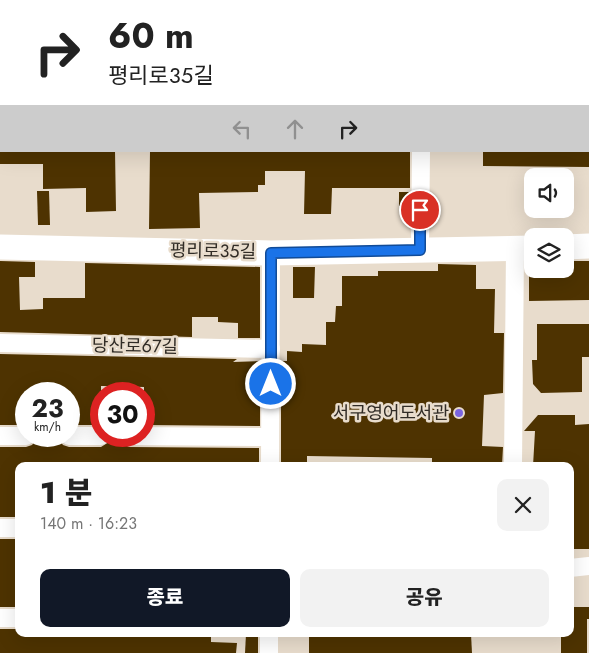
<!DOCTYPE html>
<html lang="ko">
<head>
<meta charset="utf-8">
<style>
	body { margin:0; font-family:Jost,"Noto Sans KR",sans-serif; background:#f2f2f2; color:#222; height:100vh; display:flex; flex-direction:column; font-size:19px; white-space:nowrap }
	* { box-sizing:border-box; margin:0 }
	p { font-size:16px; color:#767676 }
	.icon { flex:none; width:28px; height:28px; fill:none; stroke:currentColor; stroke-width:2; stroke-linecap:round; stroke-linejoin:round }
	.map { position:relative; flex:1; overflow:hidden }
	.drawer { position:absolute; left:15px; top:462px; width:559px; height:175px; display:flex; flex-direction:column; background:#fff; border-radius:10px; box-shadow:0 5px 20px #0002 }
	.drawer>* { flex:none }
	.guide { position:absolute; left:0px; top:0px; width:590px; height:152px; box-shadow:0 5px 20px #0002; background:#fff; color:#222; overflow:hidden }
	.fabs { position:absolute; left:524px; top:168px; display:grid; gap:10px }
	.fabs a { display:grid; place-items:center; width:50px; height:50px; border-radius:10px; background:#fff; box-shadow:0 5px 20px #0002; font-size:25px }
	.speed { position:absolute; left:15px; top:382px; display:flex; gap:10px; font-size:25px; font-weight:700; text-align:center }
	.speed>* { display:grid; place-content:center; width:65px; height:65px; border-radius:50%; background:#fff; box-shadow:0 5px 20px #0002; line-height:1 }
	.speed small { font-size:12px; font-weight:400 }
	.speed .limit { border:8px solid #d22; background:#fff; color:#111 }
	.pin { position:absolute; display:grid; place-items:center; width:42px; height:42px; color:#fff; margin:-21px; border:2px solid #fff; border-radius:50%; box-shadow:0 1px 5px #0007 }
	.me { position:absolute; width:55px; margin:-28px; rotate:0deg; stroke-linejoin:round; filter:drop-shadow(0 0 4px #0008) }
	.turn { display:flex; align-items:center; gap:18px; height:105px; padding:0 25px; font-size:22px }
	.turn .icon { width:65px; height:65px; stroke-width:2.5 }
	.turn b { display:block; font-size:35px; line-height:42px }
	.lanes { display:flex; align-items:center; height:48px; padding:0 25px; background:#0003; justify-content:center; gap:25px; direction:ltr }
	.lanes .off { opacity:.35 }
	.round { display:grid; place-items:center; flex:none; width:52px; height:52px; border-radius:10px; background:#f2f2f2 }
	.summary { display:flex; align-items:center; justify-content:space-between; height:85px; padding:0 25px }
	h1 { font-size:30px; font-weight:800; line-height:38px }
	.action { display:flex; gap:10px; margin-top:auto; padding:10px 25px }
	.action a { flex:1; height:58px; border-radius:10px; background:#111827; color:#fff; font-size:20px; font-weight:800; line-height:58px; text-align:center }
	.action a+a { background:#f2f2f2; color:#222 }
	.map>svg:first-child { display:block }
	.building { fill:#4e3301 }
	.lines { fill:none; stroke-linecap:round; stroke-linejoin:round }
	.street { stroke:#fff; stroke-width:18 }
	.secondary { stroke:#fff; stroke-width:25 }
	.route-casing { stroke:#114b97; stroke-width:12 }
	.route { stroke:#1a73e8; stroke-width:9 }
	.poi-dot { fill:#7a65e0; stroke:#e8dccc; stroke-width:2 }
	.labels { text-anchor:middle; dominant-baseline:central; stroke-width:5; stroke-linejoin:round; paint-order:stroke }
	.street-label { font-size:18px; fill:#312c26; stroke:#e8dccc }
	.poi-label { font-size:18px; fill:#312c26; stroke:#e8dccc; text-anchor:end }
</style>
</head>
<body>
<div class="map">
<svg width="589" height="653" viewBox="0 0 589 653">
	<rect width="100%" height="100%" fill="#e8dccc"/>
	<g class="building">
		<path d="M0,151H115L116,211L86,212V188L43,189V164H0Z"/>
		<path d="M150,151H410V188H332L331,214H304L305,171H265V185H258V192L199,193L200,228L149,229Z"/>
		<path d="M483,151H589V167L483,166Z"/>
		<path d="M37,191H49L50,225H38Z"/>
		<rect x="399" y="192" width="11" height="14"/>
		<path d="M0,261L35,262V277H19L20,310L43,309V298H85V263L260,267V338H238V323L218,322V317H192V337L0,332Z"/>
		<path d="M573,261H589V300L529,301V269H565V264H573Z"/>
		<path d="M438,264L476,265V289H495L494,333H504L503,393L484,395L482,446L503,447L502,466H432V458L307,456V466H281V361H287V351L302,352V344L326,345V322H335L336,306H342V276H378V271H438Z"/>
		<path d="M293,267H315L314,298H293Z"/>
		<path d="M537,324H589V357H582V392L541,393L533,384L532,360H537Z"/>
		<path d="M0,354L237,359L233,362L260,361V426L144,425V387L103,386H101V425H69V394H26V425H0Z"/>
		<path d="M538,415H575V425L589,424V549H570V466H533L535,431H524Z"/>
		<path d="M36,440L60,441L63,445L69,447H101L109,442L121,443L129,447L259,448V466H19V517H0V447H26L32,445Z"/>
		<rect x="0" y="539" width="19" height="68"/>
		<path d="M570,607H589V619H587V653H561V634H570Z"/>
		<path d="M0,629H19V634H211V642L237,643L236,653H0Z"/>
		<path d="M246,634H258V653H245Z"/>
		<path d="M309,634H471L472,653H309Z"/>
	</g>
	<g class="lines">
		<g class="street">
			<path d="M423,1V0"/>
			<path d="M420,250L421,151"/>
			<path d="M0,343L271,349"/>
			<path d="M0,436H26"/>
			<path d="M69,436H101"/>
			<path d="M129,436L270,437"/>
			<path d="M270,466L271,253"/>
			<path d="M513,466L515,249"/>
			<path d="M0,528H19"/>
			<path d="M570,568L589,566"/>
			<path d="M0,618H19"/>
			<path d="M269,653V634"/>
		</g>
		<g class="secondary">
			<path d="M0,247L271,253L532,248"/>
			<path d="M565,247L589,246"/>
		</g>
	</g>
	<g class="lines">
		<g class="route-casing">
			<path id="route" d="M271,384V253L420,250V210"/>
		</g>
		<use href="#route" class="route"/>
	</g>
	<circle class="poi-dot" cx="459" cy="413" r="5"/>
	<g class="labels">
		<g class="street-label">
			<text transform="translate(213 251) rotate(1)">평리로35길</text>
			<text transform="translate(135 346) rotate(1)">당산로67길</text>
		</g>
		<g class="poi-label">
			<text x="449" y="413">서구영어도서관</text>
		</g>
	</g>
</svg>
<div class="fabs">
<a><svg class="icon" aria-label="sound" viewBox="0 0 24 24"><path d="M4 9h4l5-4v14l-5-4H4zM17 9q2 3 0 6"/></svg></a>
<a><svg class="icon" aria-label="layers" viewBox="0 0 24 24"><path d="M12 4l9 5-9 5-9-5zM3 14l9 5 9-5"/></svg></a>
</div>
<div class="speed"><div>23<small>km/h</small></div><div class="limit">30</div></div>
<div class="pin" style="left:420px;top:210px;background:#d93025"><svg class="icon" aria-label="arrive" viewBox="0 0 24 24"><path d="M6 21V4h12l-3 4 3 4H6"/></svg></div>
<svg class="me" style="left:271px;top:384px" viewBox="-20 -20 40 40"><circle r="17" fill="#1a73e8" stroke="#fff" stroke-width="3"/><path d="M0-11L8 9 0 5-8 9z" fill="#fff"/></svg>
<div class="guide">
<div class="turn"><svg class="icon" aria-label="right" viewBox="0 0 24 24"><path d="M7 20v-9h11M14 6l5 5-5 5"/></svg><div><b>60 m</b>평리로35길</div></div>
<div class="lanes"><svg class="icon off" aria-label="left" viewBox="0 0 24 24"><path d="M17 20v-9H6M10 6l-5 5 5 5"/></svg><svg class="icon off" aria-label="ahead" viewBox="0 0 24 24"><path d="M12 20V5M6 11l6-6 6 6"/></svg><svg class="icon" aria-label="right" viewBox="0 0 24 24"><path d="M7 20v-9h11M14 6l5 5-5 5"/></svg></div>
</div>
<section class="drawer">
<div class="summary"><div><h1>1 분</h1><p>140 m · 16:23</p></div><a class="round"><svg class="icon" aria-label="close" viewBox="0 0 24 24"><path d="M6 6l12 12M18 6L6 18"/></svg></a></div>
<div class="action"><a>종료</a><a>공유</a></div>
</section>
</div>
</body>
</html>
